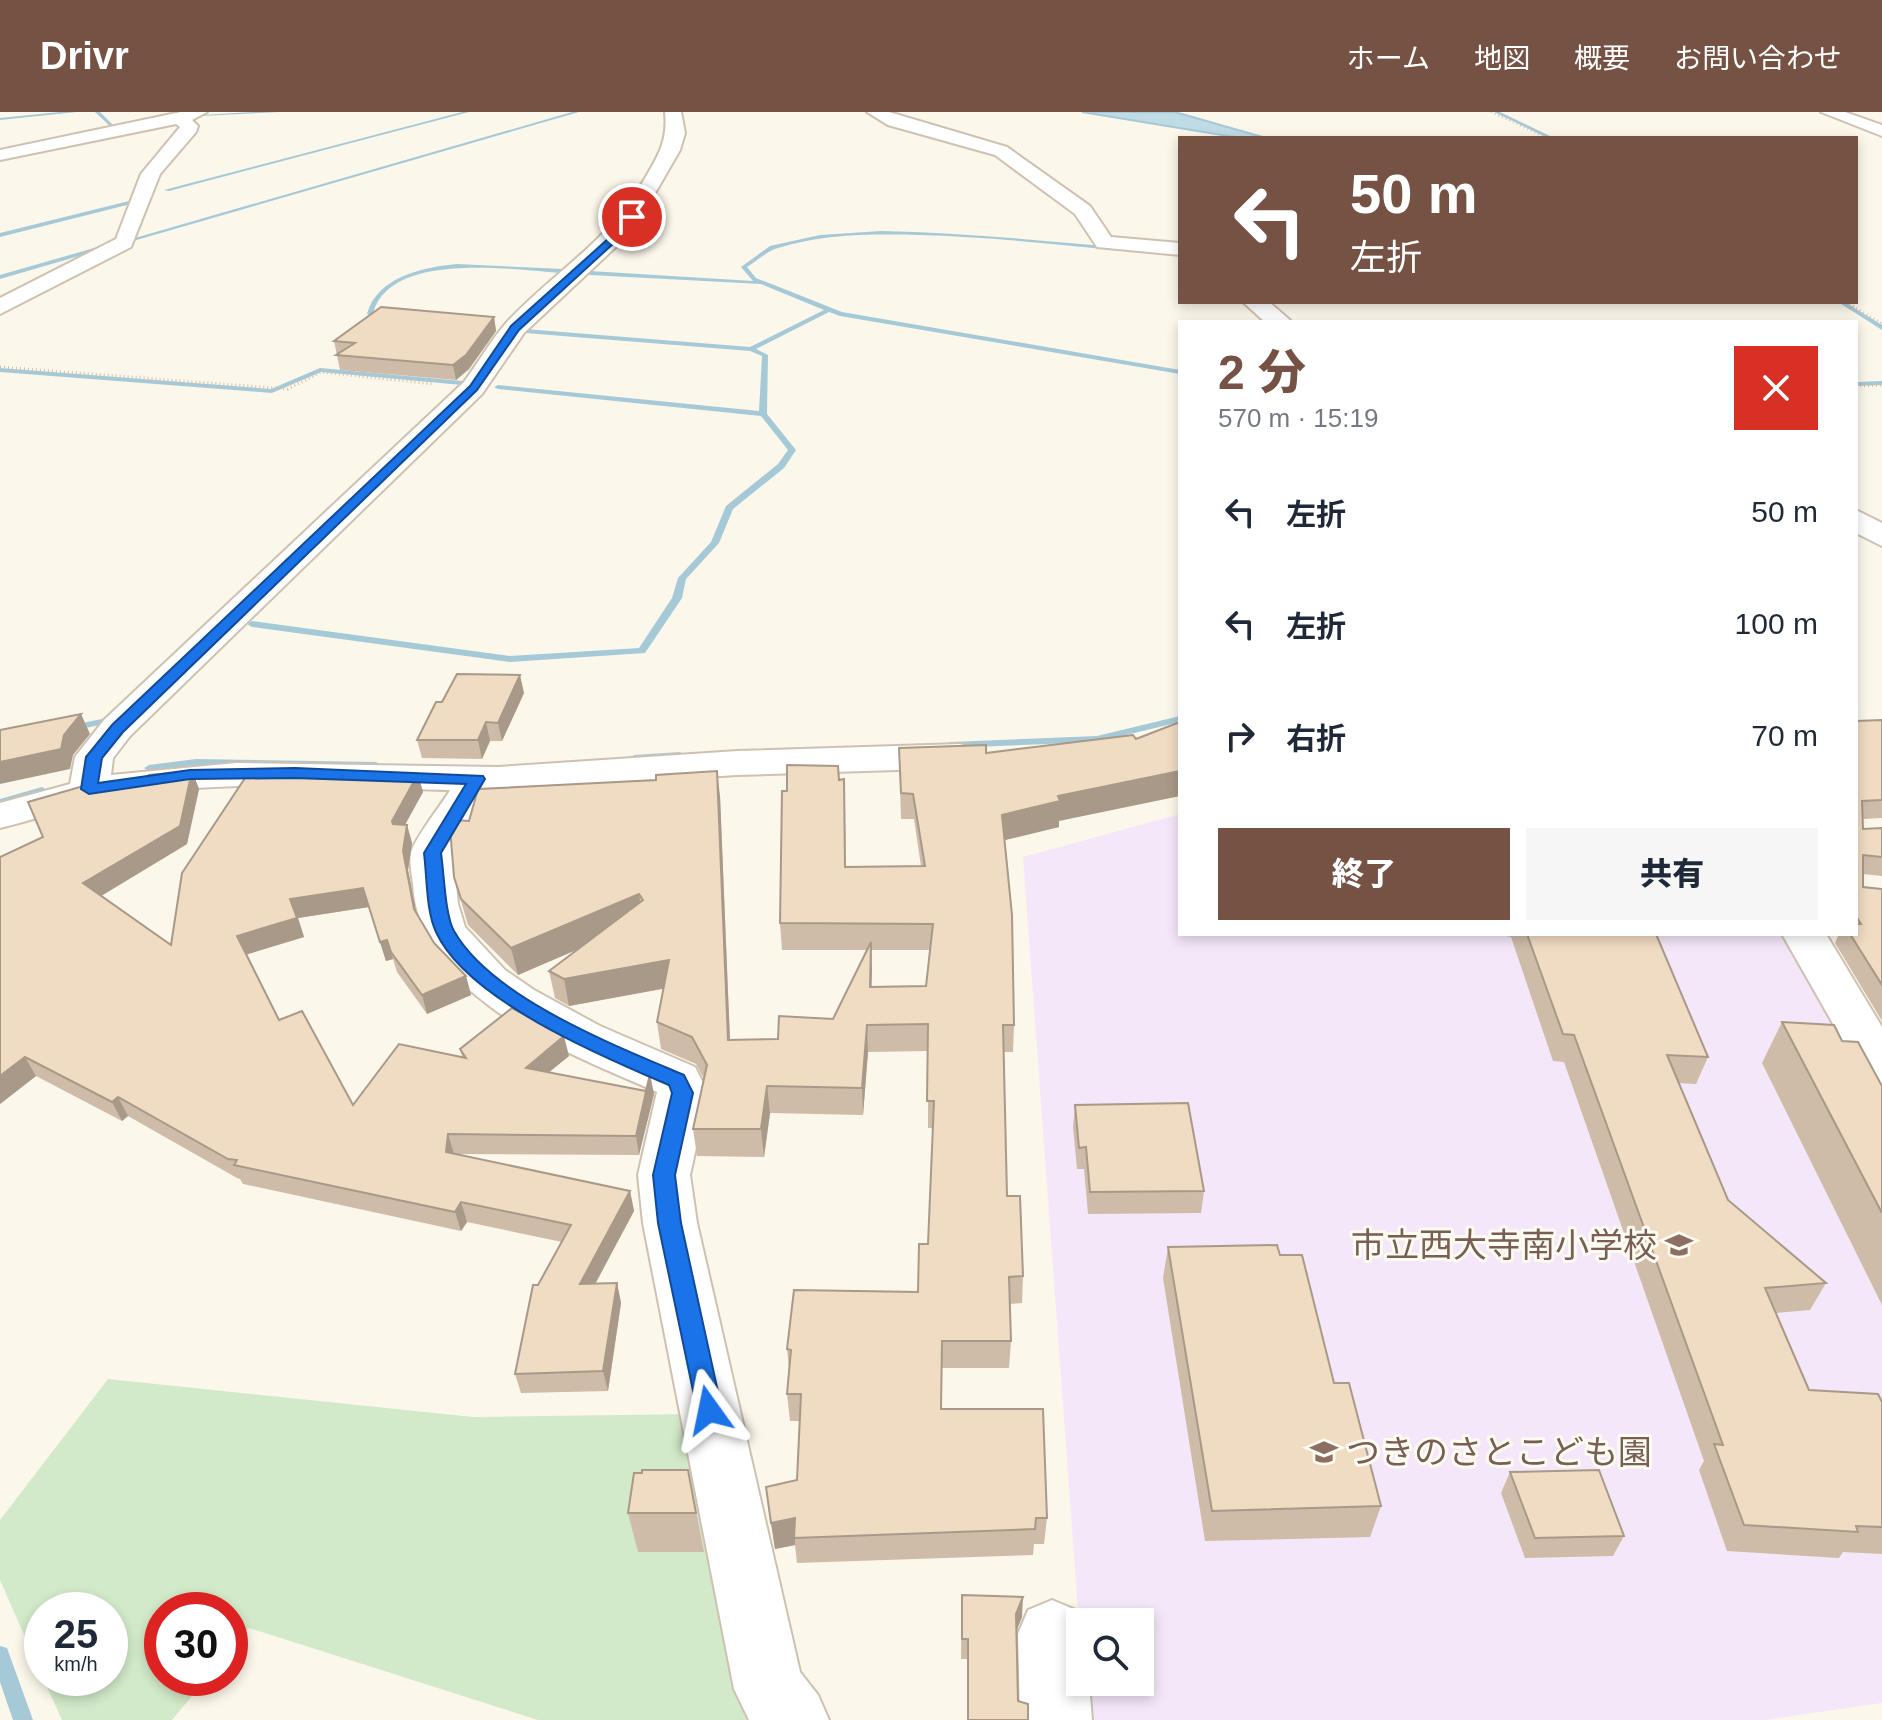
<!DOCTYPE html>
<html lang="ja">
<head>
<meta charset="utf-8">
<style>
	body { margin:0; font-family:Arial,"Noto Sans JP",sans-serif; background:#f6f6f7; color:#1f2937; height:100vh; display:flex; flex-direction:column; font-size:30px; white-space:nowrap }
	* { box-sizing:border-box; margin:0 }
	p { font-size:26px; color:#747a83 }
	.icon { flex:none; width:44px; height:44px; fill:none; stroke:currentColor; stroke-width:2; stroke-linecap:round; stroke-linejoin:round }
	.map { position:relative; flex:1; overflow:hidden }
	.side { position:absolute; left:1178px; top:208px; width:680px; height:616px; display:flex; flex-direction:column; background:#fff; border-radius:0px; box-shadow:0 4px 12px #0003 }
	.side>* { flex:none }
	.banner { position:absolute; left:1178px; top:24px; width:680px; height:168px; border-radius:0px; box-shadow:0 4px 12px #0003; background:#765244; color:#fff; overflow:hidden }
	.tools { position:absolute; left:1066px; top:1496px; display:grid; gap:16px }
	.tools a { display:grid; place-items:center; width:88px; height:88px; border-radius:0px; background:#fff; box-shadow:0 4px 12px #0003; font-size:40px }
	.speed { position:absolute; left:24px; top:1480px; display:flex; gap:16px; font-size:40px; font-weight:700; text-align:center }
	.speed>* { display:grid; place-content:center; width:104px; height:104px; border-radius:50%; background:#fff; box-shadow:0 4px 12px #0003; line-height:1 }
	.speed small { font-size:20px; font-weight:400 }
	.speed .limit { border:12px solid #d22; background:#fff; color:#111 }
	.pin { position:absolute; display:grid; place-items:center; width:68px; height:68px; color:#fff; margin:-34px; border:4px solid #fff; border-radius:50%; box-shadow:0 2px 8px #0007 }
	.me { position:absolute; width:88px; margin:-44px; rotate:348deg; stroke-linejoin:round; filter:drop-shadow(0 0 6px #0008) }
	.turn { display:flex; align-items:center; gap:28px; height:168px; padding:0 40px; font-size:36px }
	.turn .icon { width:104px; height:104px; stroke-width:2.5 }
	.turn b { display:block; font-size:56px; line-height:68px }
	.round { display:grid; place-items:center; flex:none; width:84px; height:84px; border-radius:0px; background:#f6f6f7 }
	.headline { display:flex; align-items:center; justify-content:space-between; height:136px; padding:0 40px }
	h1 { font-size:48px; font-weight:800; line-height:60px; color:#765244 }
	.button { display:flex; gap:16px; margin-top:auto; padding:16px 40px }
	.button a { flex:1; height:92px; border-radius:0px; background:#765244; color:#fff; font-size:32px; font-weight:800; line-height:92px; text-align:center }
	.button a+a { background:#f6f6f7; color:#1f2937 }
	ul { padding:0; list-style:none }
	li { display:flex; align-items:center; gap:24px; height:112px; padding:0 40px }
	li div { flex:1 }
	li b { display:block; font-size:30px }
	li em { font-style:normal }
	header { display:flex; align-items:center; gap:48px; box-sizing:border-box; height:112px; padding:0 40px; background:#765244; color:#fff }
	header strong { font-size:38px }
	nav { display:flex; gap:44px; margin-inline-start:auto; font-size:28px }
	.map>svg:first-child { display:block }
	.education { fill:#f4e7f9 }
	.green { fill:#d2eac9 }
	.water { fill:#bfdbe6; stroke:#a6c9d7; stroke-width:2 }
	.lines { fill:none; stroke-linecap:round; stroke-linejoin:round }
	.stream { fill:#a6c9d7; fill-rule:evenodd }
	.minor-casing { stroke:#cec1b0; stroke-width:4 }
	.path-far1 { stroke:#d6bea6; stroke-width:2; stroke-dasharray:1 3; stroke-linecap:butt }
	.path { stroke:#d6bea6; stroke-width:3; stroke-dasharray:1 3; stroke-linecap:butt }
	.minor { fill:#fff; fill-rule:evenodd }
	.wall { fill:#cebca8; fill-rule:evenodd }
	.shaded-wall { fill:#a89988 }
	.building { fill:#f0dbc3; stroke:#a89988; stroke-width:2 }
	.route { fill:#1a73e8; stroke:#114b97; stroke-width:2 }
	.labels { text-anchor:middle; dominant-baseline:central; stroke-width:6; stroke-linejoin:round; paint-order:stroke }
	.near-education-label { font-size:34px; fill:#785e54; stroke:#fefbf1; text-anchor:end }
</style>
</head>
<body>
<header>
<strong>Drivr</strong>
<nav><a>ホーム</a><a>地図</a><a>概要</a><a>お問い合わせ</a></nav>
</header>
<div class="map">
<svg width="1882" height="1608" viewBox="0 0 1882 1608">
	<rect width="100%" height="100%" fill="#fcf7eb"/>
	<path class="education" d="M1180,702V822H1790L1882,985V1591L1765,1608H1086L1083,1570H1140V1510H1080V1525L1023,745Z"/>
	<path class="green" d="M108,1267L473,1305L695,1302L776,1608H538L249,1516L230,1538V1498H162V1566H207L172,1608H62L43,1566H110V1498H42V1564L0,1468V1408Z"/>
	<path class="water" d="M1082,0H1175L1266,26H1240Z"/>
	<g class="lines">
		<g class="stream">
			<path d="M60,0H77L0,8V6Z"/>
			<path d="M95,0H100L117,17H113Z"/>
			<path d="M253,0H281L181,5L183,4Z"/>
			<path d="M462,0H469L169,79L164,78Z"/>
			<path d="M572,0H579L133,129L128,128Z"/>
			<path d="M1494,0H1500L1554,26H1548Z"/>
			<path d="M129,89L131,92L0,125V121Z"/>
			<path d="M881,119C981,121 1080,133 1180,140V144C1093,137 1005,125 918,123C871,122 823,122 778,136C767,139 757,149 747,155L756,166L842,200L1180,258V262L840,204L829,200L756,237L768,243L767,302L796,338L784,356L733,397L719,431L686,467L682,486L645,541L510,550L252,515L247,512L252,509L510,544L639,536L672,486L678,466L711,430L726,394L778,352L788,338L761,304L498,277L494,275L498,273L759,299L762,244L750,239L525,221L522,219L525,217L750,235L824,198L761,172L590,163L587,161L590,159L753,169L741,155L770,134L820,123Z"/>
			<path d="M108,132L110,135L0,167V163Z"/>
			<path d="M457,152L563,157L566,159L563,161C515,158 390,138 373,201L384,205V207L367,202C377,165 423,155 457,152Z"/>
			<path d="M1838,190H1845L1882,213V218Z"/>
			<path d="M0,256L271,277L320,256L462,269L466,271L462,273L321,260L272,281L0,260Z"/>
			<path d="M1882,269V273L1856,274V270Z"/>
			<path d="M113,599L118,602L109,611L71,619L66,616L67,614L102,607Z"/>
			<path d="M1180,604V610L1097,630L950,636L945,633L950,630L1097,624Z"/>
			<path d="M680,640L685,643L684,645L634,649L629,646L634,643Z"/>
			<path d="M196,647L376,650L381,653L376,656L196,653L149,659L144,656L149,653Z"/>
			<path d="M42,675L47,678L46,680L0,694V687Z"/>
			<path d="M0,1534L7,1536L33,1608H13L0,1570Z"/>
		</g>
		<g class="minor-casing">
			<g id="minor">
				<path d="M181,0H207L192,8L198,14L196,20L160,62L131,135L0,202V186L116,127L141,62L180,15L176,12L0,48V38Z"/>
				<path d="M665,0H681L685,21L680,38L639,109L619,132L524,221L482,282L130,624L113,646L111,663L236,651L498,655L737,639L960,632L974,636L979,644L974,652L960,656L737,663L490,679L453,741L458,792L465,815L505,858L534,878L600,914L695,955L708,981L690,1063L697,1111L800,1560L818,1583L829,1608H749L734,1577L643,1111L638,1063L657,980C568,941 419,886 413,772C412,763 409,749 411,741C415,725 441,694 450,678C340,676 228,666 119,685C78,693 40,706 0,716V691L70,672L75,645L104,608L464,270C478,251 491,228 507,210C557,157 604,134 644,68C658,44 668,29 665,0Z"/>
				<path d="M867,0H889L1007,35L1090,94L1111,125L1180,131V143L1097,135L1075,102L995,43L888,13Z"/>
				<path d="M1821,0H1845L1882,13V24Z"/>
				<path d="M1243,190H1269L1292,210H1265Z"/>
				<path d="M1856,398L1882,411V434L1856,421Z"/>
				<path d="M1782,822H1826L1882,915V974L1865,968Z"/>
				<path d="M1052,1488L1076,1498L1081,1510L1080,1570H1089L1092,1608H1020L1018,1522L1028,1498Z"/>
			</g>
		</g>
		<path class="path-far1" d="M1491,0L1547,26"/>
		<g class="path">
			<path d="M1846,190L1882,212"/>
			<path d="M0,255L288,277L321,260L433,272"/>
			<path d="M1856,274L1882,273"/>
		</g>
		<use href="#minor" class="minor"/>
	</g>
	<g class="wall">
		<path d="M494,205L496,219L469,257L456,268L340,258L334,229Z"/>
		<path d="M524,581L502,629H490L482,647L422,646L417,628L442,590Z"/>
		<path d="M1882,608V706L1863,707V717L1882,716V764L1863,762V775L1882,777V909L1835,831L1839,822H1856V609Z"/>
		<path d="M899,636L986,641L1059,709V715L1004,728L1014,913L1013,940H1004L1007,1084L1023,1164L1022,1191L1010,1192L1011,1229L1009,1256H942L941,1297L1047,1406L1044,1432H1034L1033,1443L797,1451L795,1433L775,1437L766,1375L797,1368L800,1309H790L787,1282L789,1258L787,1237L918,1180L928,1132L933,1016H928V939L868,940L863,1003L770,1001L764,1045L697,1044L693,1017L704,967L696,952L661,937L657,910L663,876L569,894L555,886L549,859L581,836L518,863L468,813L454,765L469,709L720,684L730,928L778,927L833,907L867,838H782L780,811L787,679L839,668L845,693L846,755L921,754L914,707H901ZM871,838H930L926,874L871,875Z"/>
		<path d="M192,659L199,677L187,732L101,784L171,833L423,680L405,713H407L412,731L408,758L417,802L434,831L466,864L471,883L427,902L397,860L393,847L386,849L369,795L298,806L304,825L246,842L279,908L353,993L462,945L460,937L569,944L549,960L654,982L639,1043L454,1042L630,1079L634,1099L595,1172L617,1171L621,1191L608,1279L521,1281L515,1262L538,1173L562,1130L467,1110L461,1119L243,1072L240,1067L237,1066L128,1004L122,1009L36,964L0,992L43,725L88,676L147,671Z"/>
		<path d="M1505,822H1656L1708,945L1696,972L1679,971L1728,1088L1826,1171L1810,1198L1776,1201L1809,1278L1882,1290V1442L1843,1440L1839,1446L1727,1439L1699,1358L1704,1349L1564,950L1553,949L1511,825L1506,824Z"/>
		<path d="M1782,910L1842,929L1882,974V1193L1762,951Z"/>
		<path d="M1075,993L1204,1079L1201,1101L1088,1102L1084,1057H1077L1073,1015Z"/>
		<path d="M1168,1135L1280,1143L1334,1271L1381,1394L1370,1425L1205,1429L1163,1166Z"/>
		<path d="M688,1358L704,1440H638L628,1401L642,1361Z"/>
		<path d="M1510,1360L1624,1424L1613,1444L1525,1446L1501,1381Z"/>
		<path d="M962,1483L1022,1505L1017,1518L1018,1589L1028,1608L968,1547H961Z"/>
	</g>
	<g class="shaded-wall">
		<path d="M494,205L496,219L469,257L456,268L453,253Z"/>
		<path d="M520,563L524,581L502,629L498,611Z"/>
		<path d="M81,602L90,622L73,643L70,657L0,672V650L64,623Z"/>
		<path d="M486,610L490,629L482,647L478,628Z"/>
		<path d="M192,659L199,677L187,732L91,790L83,771Z"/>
		<path d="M717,659L720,684L731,955L728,928Z"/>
		<path d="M1180,659V684L1059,709V715L1001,729L1002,703L1058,684Z"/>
		<path d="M418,662L423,680L397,727L392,709Z"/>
		<path d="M407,713L412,731L408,758L419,816L414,797L403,739Z"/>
		<path d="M363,776L369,795L298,806L304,825L245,843L237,824L290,787Z"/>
		<path d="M639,782L643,809L518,863L511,836Z"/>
		<path d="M387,828L393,847L386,849L380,830Z"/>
		<path d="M871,830L872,857L871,901L870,875Z"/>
		<path d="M669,848L673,875L569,894L564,867Z"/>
		<path d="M466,864L471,883L427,902L422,883Z"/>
		<path d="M867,913L868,940L863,1003L862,976Z"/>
		<path d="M564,924L569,944L531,975L526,956Z"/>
		<path d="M25,945L36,964L0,992V964Z"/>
		<path d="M650,962L654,982L639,1043L636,1024Z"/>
		<path d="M767,974L770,1001L764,1045L761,1017Z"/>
		<path d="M118,985L128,1004L122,1009L112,990Z"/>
		<path d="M448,1022L454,1042L446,1040Z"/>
		<path d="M630,1079L634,1099L585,1191L580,1172Z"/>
		<path d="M461,1090L467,1110L461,1119L455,1100Z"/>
		<path d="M617,1171L621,1191L608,1279L603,1259Z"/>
		<path d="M795,1406V1433L775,1437L771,1411Z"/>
		<path d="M1023,1485L1022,1505L1015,1522L1016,1502Z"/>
	</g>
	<g class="building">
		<path d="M381,195L494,205L466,243L453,253L336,243L355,231L334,229Z"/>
		<path d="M457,562L520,563L498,611L486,610L478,628H417L436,590H442Z"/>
		<path d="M81,602L64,623L61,637L0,650V618Z"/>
		<path d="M1882,608V688L1862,689L1863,717L1882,716V745L1863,743V775L1882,777V873L1850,822H1856V812H1861L1856,804V609Z"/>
		<path d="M1180,610V659L1058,684L1060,689L1002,703L1012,803L1014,913H1003L1007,1084H1020L1023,1164L1009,1165L1011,1229H942L941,1297H1043L1047,1406H1036L1035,1417L794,1426L795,1406L771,1411L766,1375L797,1368L801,1282H787L791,1238L787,1237L794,1178L918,1180L919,1132H928L934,989H927L928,912L867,913L862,976L767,974L761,1017H693L707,953L692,925L657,910L669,848L564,867L549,859L643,788L639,782L511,836L461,787L454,765L450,716L454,708L469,709L478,677L656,668V663L717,659L728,928L778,927L779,904L833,907L871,830L870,875L926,874L933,812L780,811L782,679H787V653L838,654L839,668L844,667L845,755L925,754L913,682L901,681L899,636L986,633V641L1133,623L1136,627Z"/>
		<path d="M251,657L418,662L392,709L393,712L407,713L403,739L414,797L434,831L466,864L422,883L391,840L387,828L380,830L363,776L290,787L297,806L237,824L279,908L302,899L353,993L399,932L466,946L460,937L512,896L564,924L526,956L646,979L650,962L636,1024L448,1022L446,1040L630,1079L580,1172L617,1171L603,1259L515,1262L533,1173H538L571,1113L461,1090L455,1100L234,1053L237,1048L228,1047L118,985L112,990L25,945L0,964V745L43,725L28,690L87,673L88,676L147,671L149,663L192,659L180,714L83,771L171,833L182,761Z"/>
		<path d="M1527,822H1656L1708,945L1667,943L1728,1088L1826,1171L1765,1176L1809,1278L1878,1282L1882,1290V1415L1856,1414L1858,1420L1744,1413L1714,1332L1723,1333L1574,923L1563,922Z"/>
		<path d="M1782,910L1834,913L1842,929L1858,930L1882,974V1101Z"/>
		<path d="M1188,991L1204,1079L1090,1080L1086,1035L1079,1036L1075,993Z"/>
		<path d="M1277,1133L1280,1143H1302L1334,1271H1349L1381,1394L1212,1399L1168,1135Z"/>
		<path d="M642,1358H688L696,1401H628L634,1361H642Z"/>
		<path d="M1599,1358L1624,1424L1535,1426L1510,1360Z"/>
		<path d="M962,1483L1023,1485L1016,1502L1018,1589L1028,1592V1608H968V1527H962Z"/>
	</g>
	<path class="route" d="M629,103L636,105L615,130L519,218L477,278L123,620L102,646L98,671L190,658L295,656L483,664L485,667L441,741C444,761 445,803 454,819C492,886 616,934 684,963L693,981L675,1063L681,1111L722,1298L718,1305L709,1309L701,1305L697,1298L658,1111L653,1063L672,981L669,973C603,945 467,888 436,820C426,799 427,764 424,741L466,672L295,666L190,667L89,682L81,677L86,645L112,613L470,274L511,214L609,126Z"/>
	<defs>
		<g id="school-bare" transform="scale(2.16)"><path d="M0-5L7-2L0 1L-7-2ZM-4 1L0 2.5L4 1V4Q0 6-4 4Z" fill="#8d6e63" stroke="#fefbf1" stroke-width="2.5" paint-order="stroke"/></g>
	</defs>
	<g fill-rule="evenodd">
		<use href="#school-bare" x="1679" y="1133"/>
		<use href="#school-bare" x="1324" y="1340"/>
	</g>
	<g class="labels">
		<g class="near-education-label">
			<text x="1657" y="1133">市立西大寺南小学校</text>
			<text x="1346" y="1340" text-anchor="start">つきのさとこども園</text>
		</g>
	</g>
</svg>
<div class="tools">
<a><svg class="icon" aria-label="search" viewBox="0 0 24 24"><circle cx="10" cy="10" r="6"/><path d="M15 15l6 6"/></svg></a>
</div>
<div class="speed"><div>25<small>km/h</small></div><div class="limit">30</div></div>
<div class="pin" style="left:632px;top:105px;background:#d93025"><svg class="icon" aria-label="arrive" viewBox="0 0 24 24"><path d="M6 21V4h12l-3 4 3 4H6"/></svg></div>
<svg class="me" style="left:709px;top:1298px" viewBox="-20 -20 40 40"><path d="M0-17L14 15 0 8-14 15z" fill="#1a73e8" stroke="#fff" stroke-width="4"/></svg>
<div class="banner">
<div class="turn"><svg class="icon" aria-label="left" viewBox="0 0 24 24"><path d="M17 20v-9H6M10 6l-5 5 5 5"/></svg><div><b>50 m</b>左折</div></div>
</div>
<section class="side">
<div class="headline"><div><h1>2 分</h1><p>570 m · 15:19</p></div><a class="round" style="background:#d93025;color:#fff"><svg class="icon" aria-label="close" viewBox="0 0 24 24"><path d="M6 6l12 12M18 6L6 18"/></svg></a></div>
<ul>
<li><svg class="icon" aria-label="left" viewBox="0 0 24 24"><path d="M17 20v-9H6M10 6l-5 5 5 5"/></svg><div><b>左折</b></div><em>50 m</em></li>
<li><svg class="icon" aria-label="left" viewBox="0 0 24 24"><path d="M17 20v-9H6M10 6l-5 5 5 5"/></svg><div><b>左折</b></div><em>100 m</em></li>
<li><svg class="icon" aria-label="right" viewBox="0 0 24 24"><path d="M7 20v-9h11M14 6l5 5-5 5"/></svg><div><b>右折</b></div><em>70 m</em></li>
</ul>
<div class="button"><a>終了</a><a>共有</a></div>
</section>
</div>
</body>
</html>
